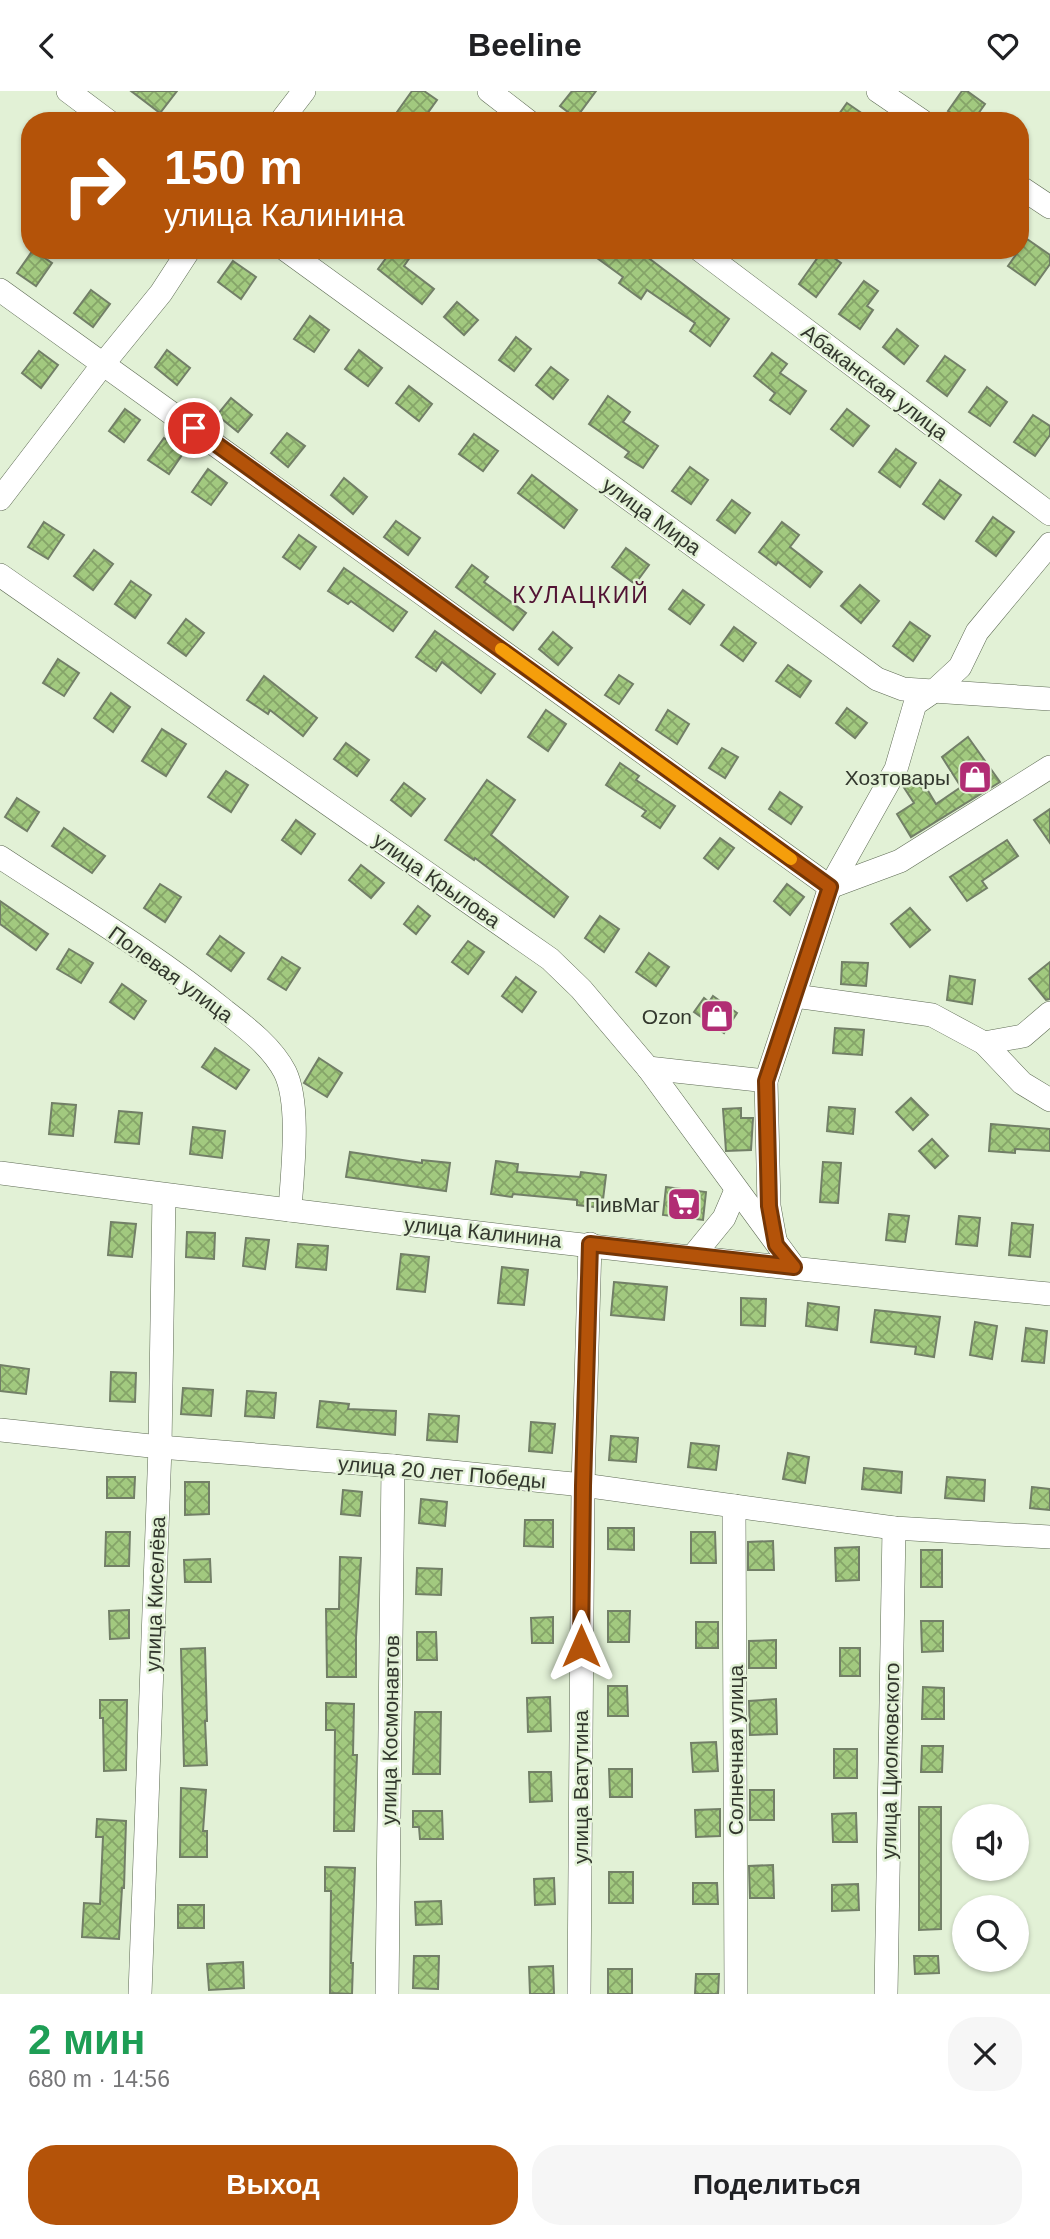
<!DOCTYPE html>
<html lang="ru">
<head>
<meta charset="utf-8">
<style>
	body { margin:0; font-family:Helvetica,sans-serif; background:#f6f6f6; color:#202124; height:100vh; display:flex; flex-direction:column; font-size:26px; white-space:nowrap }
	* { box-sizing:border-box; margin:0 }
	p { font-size:23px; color:#757577 }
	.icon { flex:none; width:38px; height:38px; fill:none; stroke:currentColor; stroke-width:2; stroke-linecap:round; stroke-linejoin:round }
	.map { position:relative; height:1903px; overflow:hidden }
	.side { display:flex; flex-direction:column; background:#fff; flex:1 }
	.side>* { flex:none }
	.top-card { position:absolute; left:21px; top:21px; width:1008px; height:147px; border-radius:28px; box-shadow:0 2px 5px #0004; background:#b45309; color:#fff; overflow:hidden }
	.controls { position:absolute; left:952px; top:1713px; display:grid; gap:14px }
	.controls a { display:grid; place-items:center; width:77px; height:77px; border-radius:50%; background:#fff; box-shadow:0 2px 5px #0004; font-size:35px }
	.pin { position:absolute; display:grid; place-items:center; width:60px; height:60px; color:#fff; margin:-30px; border:4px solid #fff; border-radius:50%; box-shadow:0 2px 7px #0007 }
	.me { position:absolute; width:77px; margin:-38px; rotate:0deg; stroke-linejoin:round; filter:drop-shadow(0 0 5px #0008) }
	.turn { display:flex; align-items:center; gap:24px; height:147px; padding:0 28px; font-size:32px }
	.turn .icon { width:91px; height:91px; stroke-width:2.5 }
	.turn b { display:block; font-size:49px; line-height:60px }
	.round { display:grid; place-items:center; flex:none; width:74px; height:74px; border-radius:28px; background:#f6f6f6 }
	.head { display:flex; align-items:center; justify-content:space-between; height:119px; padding:0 28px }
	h1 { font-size:42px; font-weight:700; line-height:52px; color:#1e9e55 }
	.cta { display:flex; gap:14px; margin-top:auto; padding:14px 28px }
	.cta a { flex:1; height:80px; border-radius:28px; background:#b45309; color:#fff; font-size:28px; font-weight:700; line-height:80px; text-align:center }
	.cta a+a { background:#f6f6f6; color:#202124 }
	header { display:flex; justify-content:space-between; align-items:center; height:91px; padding:0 28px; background:#fff; font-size:32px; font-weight:700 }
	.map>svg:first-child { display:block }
	.building { fill:url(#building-cross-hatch); stroke:#727f67; stroke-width:2 }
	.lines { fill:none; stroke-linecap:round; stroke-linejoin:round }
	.minor-casing { stroke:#5d6a53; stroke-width:24 }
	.minor { stroke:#fff; stroke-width:23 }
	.route-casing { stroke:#753606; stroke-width:18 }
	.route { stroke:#b45309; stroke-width:12 }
	.slow { stroke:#f59e0b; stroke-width:12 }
	.labels { text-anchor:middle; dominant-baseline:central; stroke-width:5; stroke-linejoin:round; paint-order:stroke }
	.street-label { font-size:21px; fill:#32372d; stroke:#e2f1d6 }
	.poi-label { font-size:21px; fill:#32372d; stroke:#e2f1d6; text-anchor:end }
	.neighbourhood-label { font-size:23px; letter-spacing:2px; fill:#521334; stroke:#e2f1d6 }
</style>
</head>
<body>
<header><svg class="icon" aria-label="back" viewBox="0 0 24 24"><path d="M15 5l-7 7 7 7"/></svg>Beeline<svg class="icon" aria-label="heart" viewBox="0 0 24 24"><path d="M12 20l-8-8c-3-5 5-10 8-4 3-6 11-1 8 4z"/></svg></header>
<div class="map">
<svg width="1050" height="1903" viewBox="0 0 1050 1903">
	<defs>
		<pattern id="building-cross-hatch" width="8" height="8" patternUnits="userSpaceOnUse" patternTransform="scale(1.75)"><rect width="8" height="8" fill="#a2c97f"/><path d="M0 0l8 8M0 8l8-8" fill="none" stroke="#85a468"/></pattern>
	</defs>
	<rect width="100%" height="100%" fill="#e2f1d6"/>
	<g class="building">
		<path d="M131,0H177L160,22Z"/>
		<path d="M412,0H424L437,9L422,30H409L397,21Z"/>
		<path d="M572,0H596L576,27L560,15Z"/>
		<path d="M962,0H967L985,13L973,30H962L948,20Z"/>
		<path d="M847,12L873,30H834Z"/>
		<path d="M1027,148L1050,164V173L1035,194L1008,175Z"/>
		<path d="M33,159L52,172L36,195L17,182Z"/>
		<path d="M392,159H415L404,175L434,198L422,213L378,178Z"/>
		<path d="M586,159H638L729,228L710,255L690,240L695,232L647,199L641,208L619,192L623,186Z"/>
		<path d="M823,159L841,172L816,206L799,193Z"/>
		<path d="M233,170L256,186L241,208L218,191Z"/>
		<path d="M864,190L878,200L867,215L873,219L860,238L839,223Z"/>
		<path d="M91,199L110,213L93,236L74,222Z"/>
		<path d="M457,211L478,229L464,244L444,226Z"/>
		<path d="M310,225L329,239L314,261L294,248Z"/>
		<path d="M897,238L918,255L904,273L883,256Z"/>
		<path d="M516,246L531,258L514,280L499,269Z"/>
		<path d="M167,259L190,277L177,294L155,276Z"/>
		<path d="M359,259L382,277L368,295L345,278Z"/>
		<path d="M39,260L58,274L41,297L22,282Z"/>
		<path d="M772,262L787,273L780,282L806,300L790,323L770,309L775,302L754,285Z"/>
		<path d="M945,265L965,279L947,305L927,290Z"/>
		<path d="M551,276L568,289L553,308L536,294Z"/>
		<path d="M409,295L432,313L419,330L396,312Z"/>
		<path d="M987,296L1007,311L990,335L969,321Z"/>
		<path d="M608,305L630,321L623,331L658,355L643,377L625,366L629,361L589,333Z"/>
		<path d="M231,307L252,324L238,341L217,324Z"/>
		<path d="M125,318L140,329L124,351L109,340Z"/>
		<path d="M847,318L869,335L853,355L831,338Z"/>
		<path d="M1033,324L1050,335V344L1035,365L1014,351Z"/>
		<path d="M287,342L305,355L288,376L271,362Z"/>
		<path d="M474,343L498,360L483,380L459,363Z"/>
		<path d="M164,347L184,361L169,383L148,369Z"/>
		<path d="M896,358L916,372L900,396L879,381Z"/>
		<path d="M690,376L708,389L691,413L672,400Z"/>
		<path d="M208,378L227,392L211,414L192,401Z"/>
		<path d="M532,384L577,419L564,437L518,402Z"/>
		<path d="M344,387L367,406L353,423L331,404Z"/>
		<path d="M940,389L961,404L944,428L923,413Z"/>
		<path d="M732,409L750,422L735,442L717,429Z"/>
		<path d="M993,426L1014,441L996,465L976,450Z"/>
		<path d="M396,430L420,447L408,464L384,446Z"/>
		<path d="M44,431L64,444L48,468L28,456Z"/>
		<path d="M782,431L799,444L790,456L822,481L810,496L778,471L776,474L759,461Z"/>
		<path d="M299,444L316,456L300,478L283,466Z"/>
		<path d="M626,457L649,474L635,493L612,476Z"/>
		<path d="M94,459L113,473L93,499L74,485Z"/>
		<path d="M472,474L488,486L484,491L526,522L513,539L456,496Z"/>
		<path d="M344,477L407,521L393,540L351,510L348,513L328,500Z"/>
		<path d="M131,490L151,504L135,527L115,513Z"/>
		<path d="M860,494L879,510L861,532L841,515Z"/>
		<path d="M683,499L704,514L690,533L669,518Z"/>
		<path d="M186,528L204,542L186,565L168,552Z"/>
		<path d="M910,531L930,545L913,570L893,555Z"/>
		<path d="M734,536L756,552L743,570L721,554Z"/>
		<path d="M435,540L495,583L481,602L442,571L436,580L416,566Z"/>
		<path d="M553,541L572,557L558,574L539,558Z"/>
		<path d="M58,568L79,582L64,605L43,592Z"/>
		<path d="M788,574L811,590L800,606L776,590Z"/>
		<path d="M619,584L633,593L619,613L605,604Z"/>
		<path d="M264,585L317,627L303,645L270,619L268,623L247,609Z"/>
		<path d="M111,602L130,616L113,641L94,627Z"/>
		<path d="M847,617L867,632L855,647L836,632Z"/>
		<path d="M546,619L566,633L548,660L528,646Z"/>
		<path d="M668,619L689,633L677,653L656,639Z"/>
		<path d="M162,638L186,653L166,685L142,670Z"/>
		<path d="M968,646L1000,691L911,746L897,723L914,712L903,695L919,685L936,713L961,696L942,666Z"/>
		<path d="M346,652L369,669L357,685L334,668Z"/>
		<path d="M722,657L738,666L725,687L709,677Z"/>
		<path d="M620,672L639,685L636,689L675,715L660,737L642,725L646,720L606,694Z"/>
		<path d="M226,680L248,694L231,721L208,706Z"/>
		<path d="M487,689L515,709L491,744L568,806L554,826L475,767L474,769L445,749Z"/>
		<path d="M404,692L425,708L411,725L391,709Z"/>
		<path d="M780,701L802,716L791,733L769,718Z"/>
		<path d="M17,707L39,721L27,740L5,726Z"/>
		<path d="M1050,718V752L1034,729Z"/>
		<path d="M296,729L315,743L301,763L282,749Z"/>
		<path d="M64,737L105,765L92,782L52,755Z"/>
		<path d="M720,747L734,757L718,778L704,767Z"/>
		<path d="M1007,749L1018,765L982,790L987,797L967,810L950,786Z"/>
		<path d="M361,774L384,792L371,807L349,789Z"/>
		<path d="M160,793L181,806L165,831L144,817Z"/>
		<path d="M787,793L804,806L790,824L774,810Z"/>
		<path d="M0,810L48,843L36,859L0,833Z"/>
		<path d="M418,815L430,825L416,843L404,833Z"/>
		<path d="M910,817L930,839L910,856L891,833Z"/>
		<path d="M600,825L619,838L604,861L585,847Z"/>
		<path d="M220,845L244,862L231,880L207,863Z"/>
		<path d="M468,850L484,861L468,883L452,871Z"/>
		<path d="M69,858L93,872L81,892L57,878Z"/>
		<path d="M649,862L669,876L656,895L636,881Z"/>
		<path d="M282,866L300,877L286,899L268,888Z"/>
		<path d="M842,871L868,872L866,895L841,893Z"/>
		<path d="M1050,871V908L1046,909L1029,888Z"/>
		<path d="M950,885L975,889L972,913L947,909Z"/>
		<path d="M516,886L536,901L522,921L502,905Z"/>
		<path d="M122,893L146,910L134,928L110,911Z"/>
		<path d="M713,905L737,922L724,942L694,921L704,907L709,911Z"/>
		<path d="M835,937L864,939L862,964L833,962Z"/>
		<path d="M215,957L249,979L236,998L202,976Z"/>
		<path d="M319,967L342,982L327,1006L304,992Z"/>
		<path d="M911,1007L928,1024L913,1039L896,1021Z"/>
		<path d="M52,1012L76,1014L73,1045L49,1043Z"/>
		<path d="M829,1016L855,1018L853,1043L827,1040Z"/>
		<path d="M741,1017V1027H753L751,1059L726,1060L723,1018Z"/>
		<path d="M119,1020L142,1022L139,1053L115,1051Z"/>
		<path d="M991,1033L1050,1038V1060L1015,1058V1062L989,1060Z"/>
		<path d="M193,1036L225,1040L222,1067L190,1063Z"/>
		<path d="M932,1048L948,1065L935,1077L919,1060Z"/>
		<path d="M350,1061L422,1072V1069L450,1072L446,1100L346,1086Z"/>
		<path d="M496,1070L518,1073L517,1081L580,1086L581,1081L606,1084L602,1117L577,1114V1109L513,1103L512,1106L491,1103Z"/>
		<path d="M823,1071L841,1072L838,1112L820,1111Z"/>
		<path d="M666,1096L706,1101L703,1129L663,1124Z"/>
		<path d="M889,1123L909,1125L905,1151L886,1149Z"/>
		<path d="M959,1125L980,1127L977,1155L956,1153Z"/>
		<path d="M111,1131L136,1133L132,1166L108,1164Z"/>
		<path d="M1012,1132L1033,1134L1030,1166L1009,1164Z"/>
		<path d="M187,1141L215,1142L214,1168L186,1166Z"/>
		<path d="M246,1147L269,1149L265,1178L243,1175Z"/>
		<path d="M298,1153L328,1155L326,1179L296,1176Z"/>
		<path d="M401,1163L429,1166L425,1201L397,1198Z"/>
		<path d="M502,1176L528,1179L524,1214L498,1212Z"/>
		<path d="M614,1191L667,1196L664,1229L611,1224Z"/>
		<path d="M741,1207L766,1208L765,1235L741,1234Z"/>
		<path d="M808,1212L839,1216L837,1239L806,1235Z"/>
		<path d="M875,1219L940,1226L934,1266L915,1263L916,1256L871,1251Z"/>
		<path d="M975,1231L997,1235L992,1268L970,1264Z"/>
		<path d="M1026,1237L1047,1240L1044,1272L1022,1270Z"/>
		<path d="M0,1274L29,1278L26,1303L0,1300Z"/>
		<path d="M111,1281L136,1282L135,1311L110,1310Z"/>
		<path d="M183,1297L213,1299L211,1325L181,1323Z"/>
		<path d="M247,1300L276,1302L274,1327L245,1325Z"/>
		<path d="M320,1310L349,1313L348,1318L396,1320L395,1344L317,1336Z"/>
		<path d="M429,1323L459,1325L457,1351L427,1349Z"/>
		<path d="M531,1331L555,1333L552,1362L529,1360Z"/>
		<path d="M611,1345L638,1347L636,1371L609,1369Z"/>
		<path d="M691,1352L719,1355L716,1379L688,1376Z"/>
		<path d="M788,1362L809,1366L805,1392L783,1388Z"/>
		<path d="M864,1377L902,1381L901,1402L862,1398Z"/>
		<path d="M107,1386H135L134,1407H107Z"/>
		<path d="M947,1386L985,1389L984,1410L945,1407Z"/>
		<path d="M185,1391H209V1423L185,1424Z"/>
		<path d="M1032,1396L1050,1398V1419L1030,1417Z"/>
		<path d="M343,1399L362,1401L360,1425L341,1423Z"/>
		<path d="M421,1408L447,1411L445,1435L419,1432Z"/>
		<path d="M525,1429H553V1456L524,1455Z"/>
		<path d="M608,1437H634V1459L608,1458Z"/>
		<path d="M106,1441H130L129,1475H105Z"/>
		<path d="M691,1441H715L716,1472H691Z"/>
		<path d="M773,1450L774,1479H748V1451Z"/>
		<path d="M859,1456V1489L836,1490L835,1457Z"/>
		<rect x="921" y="1459" width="21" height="37"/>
		<path d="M340,1466L361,1467L356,1546V1586H327L326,1518H339Z"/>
		<path d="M210,1468L211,1491H185L184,1469Z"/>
		<path d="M417,1477L442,1478L441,1504L416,1503Z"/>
		<path d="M129,1519V1547L110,1548L109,1520Z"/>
		<path d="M608,1520H630L629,1551H608Z"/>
		<path d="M553,1526V1552H532L531,1527Z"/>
		<path d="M921,1530H943V1560L922,1561Z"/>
		<rect x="696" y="1531" width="22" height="26"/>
		<path d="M417,1541H436L437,1569H417Z"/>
		<path d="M776,1549V1577H749V1550Z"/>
		<path d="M205,1557L207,1630H205L207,1674L184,1675L181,1558Z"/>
		<rect x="840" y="1557" width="20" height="28"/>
		<path d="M608,1595H627L628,1625H608Z"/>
		<path d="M923,1596L944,1597V1628H922Z"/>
		<path d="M550,1606L551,1640L528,1641L527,1607Z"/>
		<path d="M776,1608L777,1643L750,1644L749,1610Z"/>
		<path d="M100,1609H127L126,1679L104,1680L103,1627H100Z"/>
		<path d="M326,1612L354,1613L353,1664H357L354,1740H334L335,1639H326Z"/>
		<path d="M415,1621H441L440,1683H413Z"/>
		<path d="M716,1651L718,1680L693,1681L691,1652Z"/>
		<path d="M922,1655H943L942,1681H921Z"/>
		<rect x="834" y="1658" width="23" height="29"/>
		<path d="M609,1678H632V1706H610Z"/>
		<path d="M529,1681H551L552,1710L530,1711Z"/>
		<path d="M181,1697L206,1699L203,1740H207V1766H180Z"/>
		<rect x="750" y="1699" width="24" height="30"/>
		<path d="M919,1716H941V1838L919,1839Z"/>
		<path d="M720,1718V1745L696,1746L695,1719Z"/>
		<path d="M413,1720H442L443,1748H420L419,1736H413Z"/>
		<path d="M856,1722L857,1751H833L832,1723Z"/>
		<path d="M97,1728L126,1730L124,1797H122L119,1848L82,1846L84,1812L100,1813L103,1746H96Z"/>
		<path d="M773,1774L774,1807H750L749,1775Z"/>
		<path d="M325,1776L355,1777L351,1872H353L352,1903L330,1902L331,1800H325Z"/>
		<rect x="609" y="1781" width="24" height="31"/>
		<path d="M554,1787L555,1813L535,1814L534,1788Z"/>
		<path d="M693,1792H717L718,1813H693Z"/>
		<path d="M858,1793L859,1819L832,1820V1794Z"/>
		<path d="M441,1810L442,1833L416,1834L415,1811Z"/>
		<rect x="178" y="1814" width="26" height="23"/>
		<path d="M414,1865H439L438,1898L413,1897Z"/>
		<path d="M914,1865H938L939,1882L915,1883Z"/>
		<path d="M243,1871L244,1897L209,1899L207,1873Z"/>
		<path d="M553,1875L554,1903H530L529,1876Z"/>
		<rect x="608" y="1878" width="24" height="25"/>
		<path d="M696,1883H719L718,1903H695Z"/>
	</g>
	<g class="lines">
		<g class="minor-casing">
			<g id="minor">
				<path d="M68,0L108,30"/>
				<path d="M489,0L528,30"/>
				<path d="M878,0L922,30"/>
				<path d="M281,30L304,0"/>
				<path d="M1020,96L1050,116"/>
				<path d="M286,159L877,588L903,598L1050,608"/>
				<path d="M700,159L1050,423"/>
				<path d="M0,199L830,796"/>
				<path d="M0,408L104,272L161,202L189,159"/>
				<path d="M0,484L550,868L581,898L648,977L794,1176"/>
				<path d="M0,766C76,816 155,863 225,920C247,937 272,956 285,981C301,1014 292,1083 290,1119"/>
				<path d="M830,796L900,770L1050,676"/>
				<path d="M795,905L932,924L984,952L1023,945L1050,922"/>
				<path d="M984,952L1022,992L1050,1009"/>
				<path d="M648,977L766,990"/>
				<path d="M0,1082C349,1128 699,1170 1050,1203"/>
				<path d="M775,1148L769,1115L766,990L830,796L896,678L915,613L934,600L960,576L977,541L1050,453"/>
				<path d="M693,1165L724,1127L736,1099"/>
				<path d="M0,1339L160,1356L393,1375L583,1394L894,1437L1050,1446"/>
				<path d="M734,1415L736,1903"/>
				<path d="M140,1903L160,1356L164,1104"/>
				<path d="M387,1903L393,1375"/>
				<path d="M579,1903L583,1394L590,1153"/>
				<path d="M886,1903L894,1437"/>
			</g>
		</g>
		<use href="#minor" class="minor"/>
	</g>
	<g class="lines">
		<g class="route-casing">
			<path id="route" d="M194,337L830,796L766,990L769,1115L776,1154L794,1176L590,1153L583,1395L581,1555"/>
		</g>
		<use href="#route" class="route"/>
		<path class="slow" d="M501,558L791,768"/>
	</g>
	<defs>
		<g id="shop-square" transform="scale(1.75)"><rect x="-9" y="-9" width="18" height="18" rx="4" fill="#b12d74" stroke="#e2f1d6"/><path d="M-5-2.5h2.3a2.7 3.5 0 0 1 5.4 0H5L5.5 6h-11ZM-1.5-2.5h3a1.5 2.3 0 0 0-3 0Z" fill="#fff"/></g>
		<g id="supermarket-square" transform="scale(1.75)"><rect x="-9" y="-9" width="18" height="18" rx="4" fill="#b12d74" stroke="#e2f1d6"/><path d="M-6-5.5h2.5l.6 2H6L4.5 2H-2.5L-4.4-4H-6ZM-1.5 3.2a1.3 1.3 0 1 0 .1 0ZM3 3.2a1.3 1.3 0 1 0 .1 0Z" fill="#fff"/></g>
	</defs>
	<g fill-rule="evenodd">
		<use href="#shop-square" x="975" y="686"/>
		<use href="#shop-square" x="717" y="925"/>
		<use href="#supermarket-square" x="684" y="1113"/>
	</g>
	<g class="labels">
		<g class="street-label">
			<text transform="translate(875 291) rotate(37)">Абаканская улица</text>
			<text transform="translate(652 425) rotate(36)">улица Мира</text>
			<text transform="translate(437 789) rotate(35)">улица Крылова</text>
			<text transform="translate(171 883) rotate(36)">Полевая улица</text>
			<text transform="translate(483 1141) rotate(6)">улица Калинина</text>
			<text transform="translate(442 1381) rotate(5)">улица 20 лет Победы</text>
			<text transform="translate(155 1503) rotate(-88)">улица Киселёва</text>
			<text transform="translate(390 1639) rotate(-89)">улица Космонавтов</text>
			<text transform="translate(735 1659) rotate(-90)">Солнечная улица</text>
			<text transform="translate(890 1670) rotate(-89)">улица Циолковского</text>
			<text transform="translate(580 1696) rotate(-90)">улица Ватутина</text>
		</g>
		<g class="poi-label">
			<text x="950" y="686">Хозтовары</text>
			<text x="692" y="925">Ozon</text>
			<text x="660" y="1113">ПивМаг</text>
		</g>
		<g class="neighbourhood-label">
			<text x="581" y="504">КУЛАЦКИЙ</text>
		</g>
	</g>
</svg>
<div class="controls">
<a><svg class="icon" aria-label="sound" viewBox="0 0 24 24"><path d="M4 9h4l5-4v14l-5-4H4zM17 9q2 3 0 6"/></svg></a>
<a><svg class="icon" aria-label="search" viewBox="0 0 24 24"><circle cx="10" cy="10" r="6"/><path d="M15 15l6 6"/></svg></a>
</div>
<div class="pin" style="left:194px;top:337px;background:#d93025"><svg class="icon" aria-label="arrive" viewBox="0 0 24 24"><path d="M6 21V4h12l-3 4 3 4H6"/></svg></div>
<svg class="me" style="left:581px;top:1555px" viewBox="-20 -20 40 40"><path d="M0-17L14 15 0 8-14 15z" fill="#b45309" stroke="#fff" stroke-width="4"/></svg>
<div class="top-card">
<div class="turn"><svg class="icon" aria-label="right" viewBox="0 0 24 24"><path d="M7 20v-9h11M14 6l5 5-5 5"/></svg><div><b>150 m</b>улица Калинина</div></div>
</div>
</div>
<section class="side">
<div class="head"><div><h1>2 мин</h1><p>680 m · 14:56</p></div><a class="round"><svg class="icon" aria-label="close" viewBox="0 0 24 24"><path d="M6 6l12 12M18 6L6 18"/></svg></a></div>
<div class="cta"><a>Выход</a><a>Поделиться</a></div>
</section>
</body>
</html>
